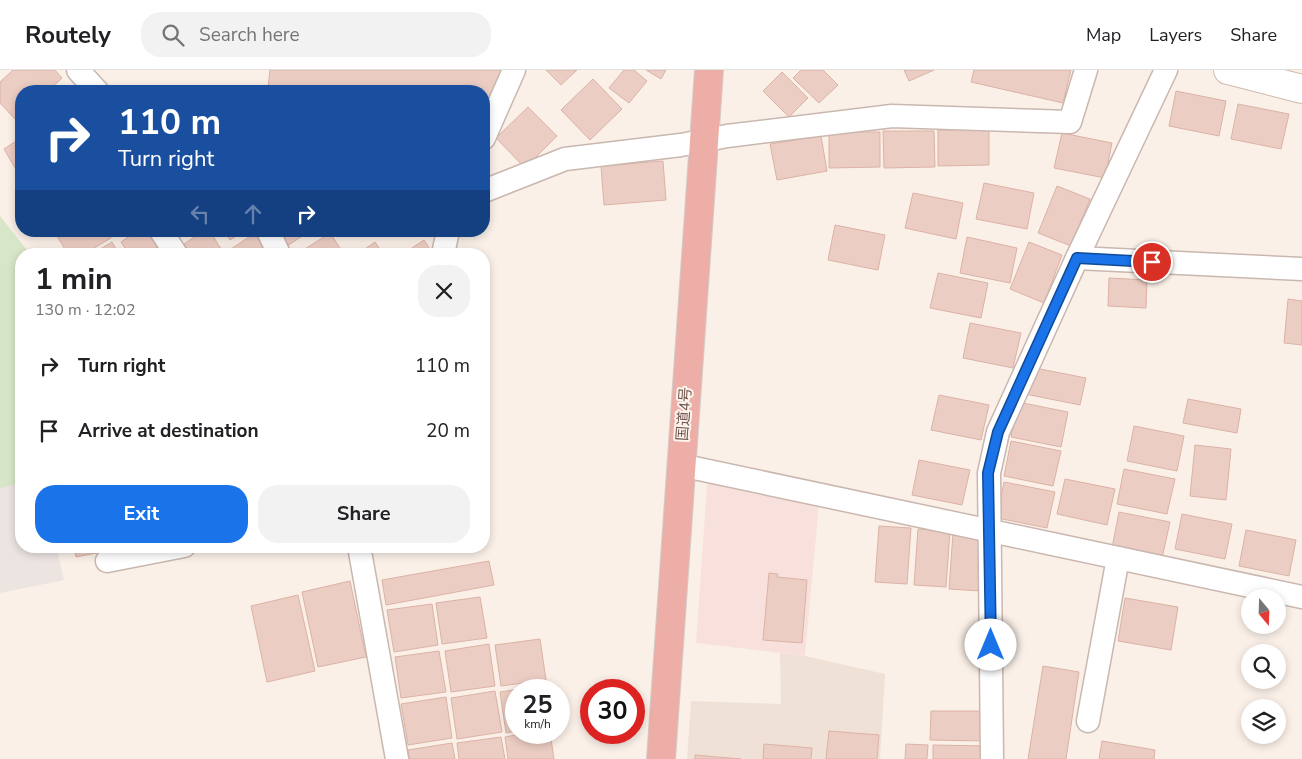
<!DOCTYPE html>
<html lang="en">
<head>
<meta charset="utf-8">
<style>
	body { margin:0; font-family:"Nunito Sans","Noto Sans JP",sans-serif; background:#f2f2f2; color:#202124; height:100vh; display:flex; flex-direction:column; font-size:19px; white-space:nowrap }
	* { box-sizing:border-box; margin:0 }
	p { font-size:16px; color:#757577 }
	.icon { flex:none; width:28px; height:28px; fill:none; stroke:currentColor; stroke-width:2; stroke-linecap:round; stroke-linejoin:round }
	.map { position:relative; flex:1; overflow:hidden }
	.drawer { position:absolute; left:15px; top:178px; width:475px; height:305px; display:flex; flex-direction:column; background:#fff; border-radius:20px; box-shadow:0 2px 8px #0003 }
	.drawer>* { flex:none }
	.hud { position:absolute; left:15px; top:15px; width:475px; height:152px; border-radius:20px; box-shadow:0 2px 8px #0003; background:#1a4fa0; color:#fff; overflow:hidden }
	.needle { width:32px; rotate:161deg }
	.controls { position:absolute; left:1241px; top:519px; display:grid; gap:10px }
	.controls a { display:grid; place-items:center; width:45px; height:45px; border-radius:50%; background:#fff; box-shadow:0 2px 8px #0003; font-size:25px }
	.speed { position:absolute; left:505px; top:609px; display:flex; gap:10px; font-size:25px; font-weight:700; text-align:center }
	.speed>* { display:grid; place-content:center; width:65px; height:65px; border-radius:50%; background:#fff; box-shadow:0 2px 8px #0003; line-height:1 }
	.speed small { font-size:12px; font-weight:400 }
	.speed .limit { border:8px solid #d22; background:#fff; color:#111 }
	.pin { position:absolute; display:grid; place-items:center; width:42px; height:42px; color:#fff; margin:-21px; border:2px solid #fff; border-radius:50%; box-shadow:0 1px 5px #0007 }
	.me { position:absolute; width:55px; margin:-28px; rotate:0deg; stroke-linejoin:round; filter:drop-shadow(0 0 4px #0008) }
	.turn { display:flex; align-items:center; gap:18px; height:105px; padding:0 20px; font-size:22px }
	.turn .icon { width:65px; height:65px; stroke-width:2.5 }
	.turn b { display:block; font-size:35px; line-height:42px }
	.lanes { display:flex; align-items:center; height:48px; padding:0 20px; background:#0003; justify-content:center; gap:25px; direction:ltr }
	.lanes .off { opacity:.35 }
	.round { display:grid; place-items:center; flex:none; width:52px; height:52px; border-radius:20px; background:#f2f2f2 }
	.overview { display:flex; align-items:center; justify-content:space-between; height:85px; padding:0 20px }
	h1 { font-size:30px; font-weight:700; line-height:38px }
	.button { display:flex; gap:10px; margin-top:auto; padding:10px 20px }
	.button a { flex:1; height:58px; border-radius:20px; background:#1a73e8; color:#fff; font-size:20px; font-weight:700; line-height:58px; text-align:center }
	.button a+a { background:#f2f2f2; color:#202124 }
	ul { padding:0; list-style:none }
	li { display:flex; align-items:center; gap:15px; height:65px; padding:0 20px }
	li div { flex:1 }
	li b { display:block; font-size:19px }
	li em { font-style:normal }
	header { display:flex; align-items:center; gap:30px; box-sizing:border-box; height:70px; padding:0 25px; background:#fff; border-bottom:1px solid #e0e0e0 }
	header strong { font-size:24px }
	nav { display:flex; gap:28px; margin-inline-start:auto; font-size:18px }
	.search { width:350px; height:45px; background:#f2f2f2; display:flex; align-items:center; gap:12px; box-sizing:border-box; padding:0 18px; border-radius:20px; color:#757577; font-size:19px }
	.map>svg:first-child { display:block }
	.residential { fill:#f0e1d7 }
	.commercial { fill:#f8e1dd }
	.industrial { fill:#ebe4e1 }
	.green { fill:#d8e6c8 }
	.building { fill:#eccdc3; stroke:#dcb2a5 }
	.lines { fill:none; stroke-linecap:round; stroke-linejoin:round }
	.street-casing { stroke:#cab7af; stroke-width:25 }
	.secondary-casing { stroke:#ceb9b0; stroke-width:30 }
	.highway-casing { stroke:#d4ccca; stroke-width:30 }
	.street { stroke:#fff; stroke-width:22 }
	.secondary { stroke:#fff; stroke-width:28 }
	.highway { stroke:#ecaea6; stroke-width:28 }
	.route-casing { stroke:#114b97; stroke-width:12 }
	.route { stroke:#1a73e8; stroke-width:9 }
	.labels { text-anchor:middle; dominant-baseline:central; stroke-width:4; stroke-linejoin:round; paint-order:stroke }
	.street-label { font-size:15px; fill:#70564f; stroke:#fdf5ed }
</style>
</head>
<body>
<header>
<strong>Routely</strong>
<div class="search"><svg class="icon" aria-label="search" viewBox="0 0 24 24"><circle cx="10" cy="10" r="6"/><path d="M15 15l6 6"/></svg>Search here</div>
<nav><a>Map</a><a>Layers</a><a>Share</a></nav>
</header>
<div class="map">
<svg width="1302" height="689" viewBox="0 0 1302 689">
	<rect width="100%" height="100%" fill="#faf0e8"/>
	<path class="residential" d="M780,583L805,586L885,604L880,689H687L691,631L781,634Z"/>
	<path class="commercial" d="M712,410L819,434L805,586L696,573L707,415Z"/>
	<path class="industrial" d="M21,402V476H56L64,510L0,523V409Z"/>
	<path class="green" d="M0,146L30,184H21V413L0,418Z"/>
	<g class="building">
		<path d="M13,0H55L62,8L48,21H21V45L16,50L0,33V12Z"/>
		<path d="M270,0H514L484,46V21H337L268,18Z"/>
		<path d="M546,0H577L561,15Z"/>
		<path d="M624,0H634L647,11L629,33L609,18Z"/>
		<path d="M646,0H666L661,9Z"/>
		<path d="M801,0H823L838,15L819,33L793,8Z"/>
		<path d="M904,0H934L909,11Z"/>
		<path d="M974,0H1071L1063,33L971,12Z"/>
		<path d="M782,2L808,28L789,47L763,21Z"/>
		<path d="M593,9L622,39L590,70L561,40Z"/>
		<path d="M1176,21L1226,31L1219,66L1169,56Z"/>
		<path d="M1238,34L1289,44L1281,79L1231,69Z"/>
		<path d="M528,37L557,66L525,98L496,68Z"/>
		<path d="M989,59V95L938,96V60Z"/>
		<path d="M883,61H934L935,97L884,98Z"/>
		<path d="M829,62H880V97L829,98Z"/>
		<path d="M1062,63L1112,73L1105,108L1054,98Z"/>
		<path d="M821,66L827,101L777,110L770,74Z"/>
		<path d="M21,68V108L4,79Z"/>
		<path d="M663,91L666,130L604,135L601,96Z"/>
		<path d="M984,113L1034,123L1027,159L976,149Z"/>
		<path d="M1057,116L1090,129L1071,176L1038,163Z"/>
		<path d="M913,123L963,133L956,169L905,158Z"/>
		<path d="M835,155L885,165L878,200L828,190Z"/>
		<path d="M54,161H107L111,168L84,184H68Z"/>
		<path d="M137,161H149L159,176L148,184H129L121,172Z"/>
		<path d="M203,161H210L221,179L214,184H190L184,174Z"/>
		<path d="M224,161H244L230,170Z"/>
		<path d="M278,161H310L287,176Z"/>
		<path d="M255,163L269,183L234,184L231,179Z"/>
		<path d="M330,163L344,184H308L305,179Z"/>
		<path d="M967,167L1017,178L1010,213L960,203Z"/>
		<path d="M424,170L433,184H403Z"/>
		<path d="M112,172L119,184H92Z"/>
		<path d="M375,172L383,184H358Z"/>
		<path d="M1029,172L1062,185L1044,233L1010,219Z"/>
		<path d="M938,203L988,213L981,248L930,238Z"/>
		<path d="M1109,208L1147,210L1146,238L1108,236Z"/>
		<path d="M1288,229L1302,231V275L1284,273Z"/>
		<path d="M970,253L1021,263L1013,298L963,288Z"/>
		<path d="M1030,297L1086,308L1080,335L1025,324Z"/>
		<path d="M939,325L989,335L981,370L931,360Z"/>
		<path d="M1188,329L1241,339L1237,363L1183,353Z"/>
		<path d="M1018,332L1068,342L1061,377L1011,367Z"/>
		<path d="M1134,356L1184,366L1177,401L1127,391Z"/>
		<path d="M1011,371L1061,381L1053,416L1004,406Z"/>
		<path d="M1195,375L1231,379L1226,430L1190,426Z"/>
		<path d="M919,390L970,400L962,435L912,425Z"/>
		<path d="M1124,399L1175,409L1167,444L1117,434Z"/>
		<path d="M1065,409L1115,419L1107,455L1057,444Z"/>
		<path d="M1004,412L1055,422L1047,458L997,448Z"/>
		<path d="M1119,442L1170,452L1162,488L1112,478Z"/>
		<path d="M1182,444L1232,454L1225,489L1175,479Z"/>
		<path d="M879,456L911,458L907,514L875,512Z"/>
		<path d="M918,459L950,461L946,517L914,515Z"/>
		<path d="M1246,460L1296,470L1289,506L1239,496Z"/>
		<path d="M953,463L985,465L981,521L949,519Z"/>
		<path d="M74,476H115L116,479L76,487Z"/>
		<path d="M489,491L494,515L386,535L382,510Z"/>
		<path d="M769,503L778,504L777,507L807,510L802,573L763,570Z"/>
		<path d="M350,511L366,587L318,597L302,522Z"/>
		<path d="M298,525L315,601L267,612L251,536Z"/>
		<path d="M480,527L487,568L442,574L436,533Z"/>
		<path d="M1125,528L1178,537L1171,580L1118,571Z"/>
		<path d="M432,534L438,575L394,582L387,540Z"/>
		<path d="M540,569L546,610L501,616L495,575Z"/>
		<path d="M489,574L495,616L451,622L445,581Z"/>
		<path d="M439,581L446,622L401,628L395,587Z"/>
		<path d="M1043,596L1079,602L1066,689H1028Z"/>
		<path d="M544,615L545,620H516V661L506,663L500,622Z"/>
		<path d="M495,621L502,662L457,669L451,628Z"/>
		<path d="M446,627L452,668L408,675L401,634Z"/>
		<path d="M931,641H984L983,671L930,670Z"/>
		<path d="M829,661L879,665L877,689H826Z"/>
		<path d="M532,662H550L554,689H508L505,667Z"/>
		<path d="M501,667L505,689H459L457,673Z"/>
		<path d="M1102,671L1155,680L1154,689H1099Z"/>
		<path d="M452,673L455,689H409L408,680Z"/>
		<path d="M764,674L812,678L811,689H763Z"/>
		<path d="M906,674L928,675L927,689H905Z"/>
		<path d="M933,675L987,676L986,689H933Z"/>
		<path d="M695,685L741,689H695Z"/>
	</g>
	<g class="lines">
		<g class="street-casing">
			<g id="street">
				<path d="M78,0L97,21"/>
				<path d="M484,68L514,0"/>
				<path d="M484,121L565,89L681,75L727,66L892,46L1070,52L1086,0"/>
				<path d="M161,161L176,184"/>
				<path d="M268,161L279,184"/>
				<path d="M443,184L448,161"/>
				<path d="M1077,188L1302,199"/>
				<path d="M680,395L1302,527"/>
				<path d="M359,476L397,689"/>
				<path d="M107,491L184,476"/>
				<path d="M1088,651L1118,488"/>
				<path d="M992,689L989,403L998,362L1077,188L1166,0"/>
			</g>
		</g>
		<g class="secondary-casing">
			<path id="secondary" d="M1228,0L1302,19"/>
		</g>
		<g class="highway-casing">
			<path id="highway" d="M661,689L709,0"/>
		</g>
		<use href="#street" class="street"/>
		<use href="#secondary" class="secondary"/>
		<use href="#highway" class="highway"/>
	</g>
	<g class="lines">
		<g class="route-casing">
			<path id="route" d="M991,575L988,403L998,362L1077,188L1152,192"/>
		</g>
		<use href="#route" class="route"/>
	</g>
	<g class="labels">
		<g class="street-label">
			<text transform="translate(684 344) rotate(-86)">国道4号</text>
		</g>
	</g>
</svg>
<div class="controls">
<a><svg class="needle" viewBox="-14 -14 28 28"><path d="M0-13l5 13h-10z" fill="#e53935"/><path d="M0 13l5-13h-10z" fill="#757577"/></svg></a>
<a><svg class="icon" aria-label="search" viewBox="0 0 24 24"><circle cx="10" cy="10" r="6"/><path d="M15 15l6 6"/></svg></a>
<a><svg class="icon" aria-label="layers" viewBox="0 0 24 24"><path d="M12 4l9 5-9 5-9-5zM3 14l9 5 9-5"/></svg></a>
</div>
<div class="speed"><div>25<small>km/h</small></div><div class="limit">30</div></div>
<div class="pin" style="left:1152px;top:192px;background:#d93025"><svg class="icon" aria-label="arrive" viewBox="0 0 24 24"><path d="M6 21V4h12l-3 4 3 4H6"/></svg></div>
<svg class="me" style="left:991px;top:575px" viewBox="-20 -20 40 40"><circle r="19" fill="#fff"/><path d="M0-13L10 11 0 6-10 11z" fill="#1a73e8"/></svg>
<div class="hud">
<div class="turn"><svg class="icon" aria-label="right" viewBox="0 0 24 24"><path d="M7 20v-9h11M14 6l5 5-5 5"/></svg><div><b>110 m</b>Turn right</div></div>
<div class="lanes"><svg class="icon off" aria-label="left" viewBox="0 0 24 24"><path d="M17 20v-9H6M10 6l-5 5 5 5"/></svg><svg class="icon off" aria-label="ahead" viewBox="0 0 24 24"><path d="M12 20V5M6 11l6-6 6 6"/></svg><svg class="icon" aria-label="right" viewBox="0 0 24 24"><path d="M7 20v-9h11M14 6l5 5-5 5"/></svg></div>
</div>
<section class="drawer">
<div class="overview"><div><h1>1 min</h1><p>130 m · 12:02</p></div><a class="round"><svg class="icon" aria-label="close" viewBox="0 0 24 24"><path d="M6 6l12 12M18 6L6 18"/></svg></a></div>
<ul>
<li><svg class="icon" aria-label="right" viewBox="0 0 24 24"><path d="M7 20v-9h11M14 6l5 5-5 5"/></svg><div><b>Turn right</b></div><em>110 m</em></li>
<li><svg class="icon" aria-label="arrive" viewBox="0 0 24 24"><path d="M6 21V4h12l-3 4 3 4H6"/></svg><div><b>Arrive at destination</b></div><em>20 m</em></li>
</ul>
<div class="button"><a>Exit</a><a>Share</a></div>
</section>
</div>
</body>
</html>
